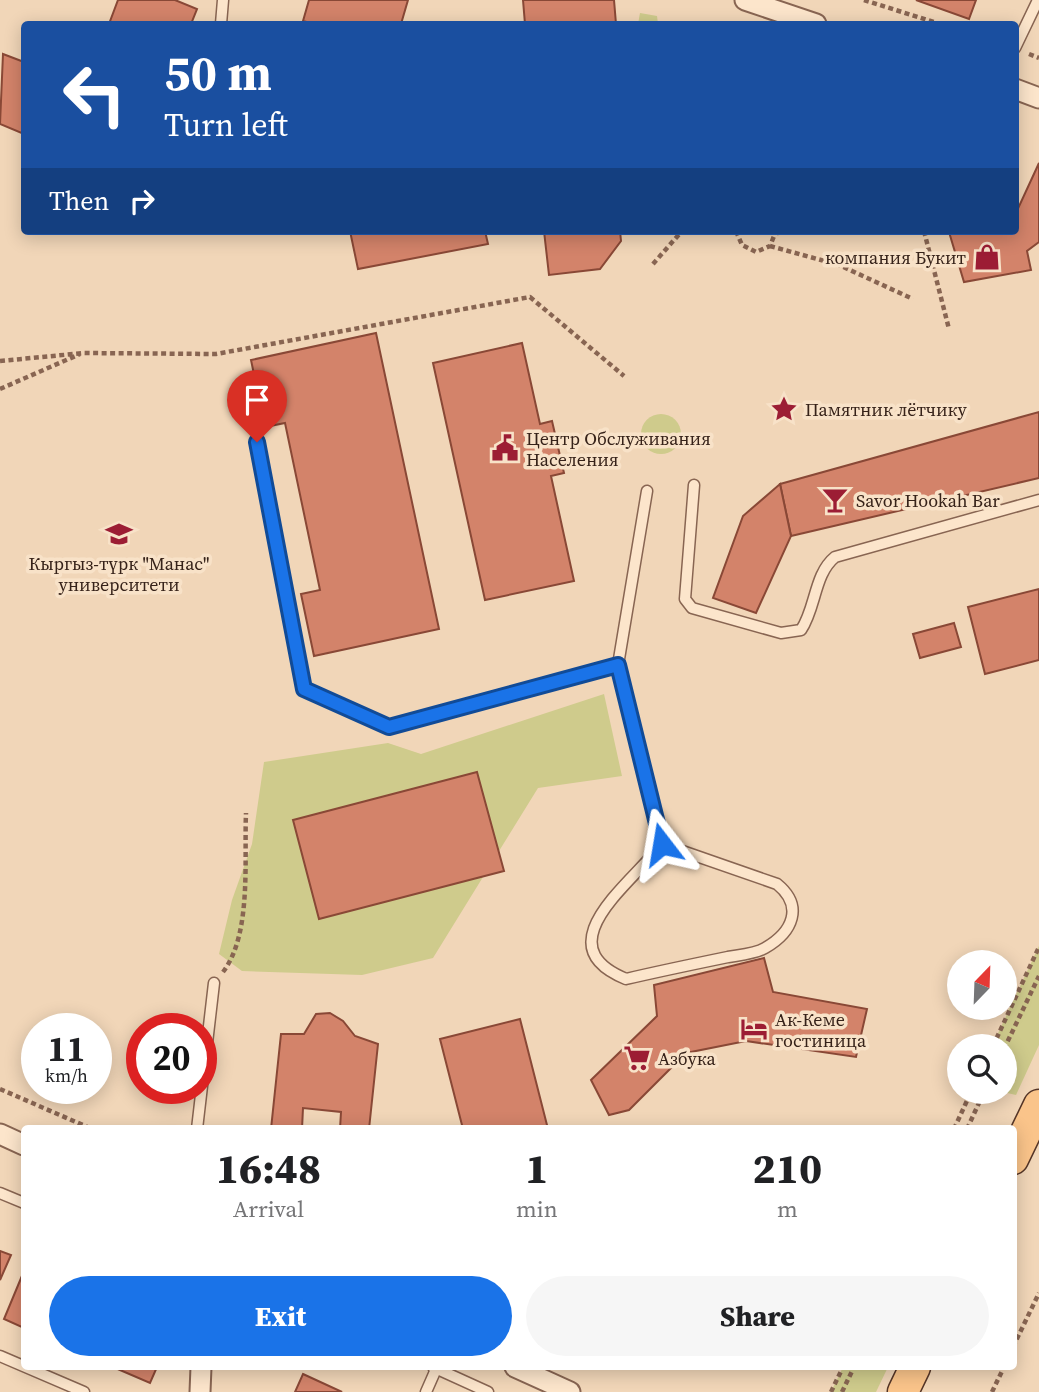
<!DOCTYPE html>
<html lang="en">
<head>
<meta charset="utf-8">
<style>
	body { margin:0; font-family:"Source Serif 4",serif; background:#f6f6f6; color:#202124; height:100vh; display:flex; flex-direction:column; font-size:26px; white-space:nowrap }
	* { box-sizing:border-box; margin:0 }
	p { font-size:23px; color:#757577 }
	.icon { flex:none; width:38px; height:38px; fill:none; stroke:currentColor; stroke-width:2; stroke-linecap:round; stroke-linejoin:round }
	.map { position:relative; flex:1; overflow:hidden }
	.panel { position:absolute; left:21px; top:1125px; width:996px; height:245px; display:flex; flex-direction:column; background:#fff; border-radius:7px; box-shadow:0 4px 18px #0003 }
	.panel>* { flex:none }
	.hud { position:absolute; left:21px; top:21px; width:998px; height:214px; border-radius:7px; box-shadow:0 4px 18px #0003; background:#1a4fa0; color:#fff; overflow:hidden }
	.needle { width:46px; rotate:23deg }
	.controls { position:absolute; left:947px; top:950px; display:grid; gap:14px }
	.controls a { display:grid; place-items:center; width:70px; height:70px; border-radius:50%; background:#fff; box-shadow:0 4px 18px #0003; font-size:35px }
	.speed { position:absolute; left:21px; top:1013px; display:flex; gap:14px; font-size:35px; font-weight:700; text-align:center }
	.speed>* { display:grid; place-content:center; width:91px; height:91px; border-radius:50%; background:#fff; box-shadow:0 4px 18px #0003; line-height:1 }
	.speed small { font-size:18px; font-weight:400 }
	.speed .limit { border:10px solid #d22; background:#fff; color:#111 }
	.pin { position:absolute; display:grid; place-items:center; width:60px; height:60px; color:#fff; margin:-72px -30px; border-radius:50% 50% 50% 0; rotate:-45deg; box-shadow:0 0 7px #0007 }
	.pin .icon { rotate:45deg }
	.me { position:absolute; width:77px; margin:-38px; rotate:346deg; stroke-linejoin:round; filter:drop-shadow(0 0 5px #0008) }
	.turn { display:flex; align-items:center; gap:24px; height:147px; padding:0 28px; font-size:32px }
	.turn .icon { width:91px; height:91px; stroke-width:2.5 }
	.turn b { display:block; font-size:49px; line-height:60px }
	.then { display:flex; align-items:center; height:66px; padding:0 28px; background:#0003; gap:14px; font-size:26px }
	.eta { display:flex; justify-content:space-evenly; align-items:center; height:119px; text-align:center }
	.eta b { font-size:42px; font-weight:800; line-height:49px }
	.action { display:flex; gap:14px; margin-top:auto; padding:14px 28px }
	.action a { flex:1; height:80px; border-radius:42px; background:#1a73e8; color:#fff; font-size:28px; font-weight:800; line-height:80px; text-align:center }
	.action a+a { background:#f6f6f6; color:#202124 }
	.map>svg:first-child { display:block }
	.green { fill:#cfcb8c }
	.building { fill:#d3836a; stroke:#894836; stroke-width:2 }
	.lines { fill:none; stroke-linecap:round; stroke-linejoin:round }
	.lane-casing { stroke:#886552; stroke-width:13 }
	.street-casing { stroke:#886552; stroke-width:23 }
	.primary-casing { stroke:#553527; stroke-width:33 }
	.path { stroke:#886552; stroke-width:4.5; stroke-dasharray:5 3.5; stroke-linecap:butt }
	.lane { stroke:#fce5cb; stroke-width:10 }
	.street { stroke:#fce5cb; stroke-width:19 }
	.primary { stroke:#fac48a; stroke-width:30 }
	.route-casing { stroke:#114b97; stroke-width:18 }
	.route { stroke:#1a73e8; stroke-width:12 }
	.labels { text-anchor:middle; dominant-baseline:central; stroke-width:7; stroke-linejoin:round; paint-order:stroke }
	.poi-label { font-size:18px; fill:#362219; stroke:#f8e2c8; text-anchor:start }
</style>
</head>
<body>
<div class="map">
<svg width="1039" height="1392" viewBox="0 0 1039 1392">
	<rect width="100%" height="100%" fill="#f1d6b8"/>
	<g class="green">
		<path d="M640,13L657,16L658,24H638Z"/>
		<circle cx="661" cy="434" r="20"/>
		<path d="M604,694L622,776L538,788L433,958L362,975L242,971L219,954L232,900L252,844L264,762L388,743L421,754Z"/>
		<path d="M1039,946V1045L1016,1095L1003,1092L1004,1046H992Z"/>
		<path d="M843,1367H888L876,1392H831Z"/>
	</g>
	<g class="building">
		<path d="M118,0H175L197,9L191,24H109Z"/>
		<path d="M309,0H408L401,24H314L303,21Z"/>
		<path d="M523,0H614L616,24H525Z"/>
		<path d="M916,0H976L969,19Z"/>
		<path d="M3,54L24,62V134L0,124Z"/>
		<path d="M1039,163V242L1027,251L1031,270L964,282L949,232L1015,231V215Z"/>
		<path d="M350,231H485L488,244L358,269Z"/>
		<path d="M544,231H620L621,241L600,269L549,275Z"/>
		<path d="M376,333L439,629L314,656L301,594L320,590L285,423L265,427L251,360Z"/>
		<path d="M522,343L540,424L552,421L564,473L551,476L574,581L485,600L433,363Z"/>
		<path d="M1039,412V478L791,536L780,484Z"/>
		<path d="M780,484L791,536L756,613L713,598L743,516Z"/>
		<path d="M1039,589V660L985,674L968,607Z"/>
		<path d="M954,623L961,647L920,658L913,634Z"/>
		<path d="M477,772L504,871L319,919L293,820Z"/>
		<path d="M764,958L773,992L867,1009L856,1057L746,1041L686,1053L629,1110L609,1115L591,1080L657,1016L654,985Z"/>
		<path d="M330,1013L343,1021L355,1036L378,1044L369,1129H340L341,1112L303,1108L302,1129H271L281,1034H304L316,1014Z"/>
		<path d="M520,1019L548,1129H463L440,1039Z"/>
		<path d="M0,1251L11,1255L0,1280Z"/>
		<path d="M24,1271V1328L4,1319Z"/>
		<path d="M113,1367H157L150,1383Z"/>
		<path d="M303,1374L342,1392H295Z"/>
	</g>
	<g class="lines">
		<g class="lane-casing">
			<g id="lane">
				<path d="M221,24L223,0"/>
				<path d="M1015,48L1038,0"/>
				<path d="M257,442L304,689L389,727L618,665"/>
				<path d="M694,485L685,599L692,608L781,633L801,630C816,608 814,574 835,557L1039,500"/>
				<path d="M647,491L618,665L662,844C632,883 543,945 626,979C660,971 694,964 728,957C739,955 755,954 765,948C793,932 804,906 777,884L662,844"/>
				<path d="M197,1129L214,983"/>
				<path d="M0,1193L24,1203"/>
				<path d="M0,1356L84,1392"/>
				<path d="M433,1367L488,1392"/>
				<path d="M426,1392L437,1367"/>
			</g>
		</g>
		<g class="street-casing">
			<g id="street">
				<path d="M745,0L816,24"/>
				<path d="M1015,89L1039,98"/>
				<path d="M0,1134L24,1145"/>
				<path d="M515,1367L570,1392"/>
				<path d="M200,1392L201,1367"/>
			</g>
		</g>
		<g class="primary-casing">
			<g id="primary">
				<path d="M1013,1159L1039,1105"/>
				<path d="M903,1392L915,1367"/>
			</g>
		</g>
		<g class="path">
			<path d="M864,0L940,24"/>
			<path d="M1029,54L1039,58"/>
			<path d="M736,231L742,245L756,252L770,246L776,231"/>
			<path d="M924,231L949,329"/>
			<path d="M777,233L804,231"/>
			<path d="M770,246L839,265L913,299"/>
			<path d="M653,264L682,231"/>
			<path d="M0,361L84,353L216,354L530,297L624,376"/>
			<path d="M0,389L80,354"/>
			<path d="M223,972C252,934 244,860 246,813"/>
			<path d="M993,1046L1039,947"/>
			<path d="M1004,1049L1039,976"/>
			<path d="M0,1089L92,1129"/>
			<path d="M954,1129L971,1092"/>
			<path d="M967,1129L984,1092"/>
			<path d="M1013,1347L1039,1293"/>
			<path d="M831,1392L843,1367"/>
			<path d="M842,1392L854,1367"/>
			<path d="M992,1392L1004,1367"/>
		</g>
		<use href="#lane" class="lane"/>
		<use href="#street" class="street"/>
		<use href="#primary" class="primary"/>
	</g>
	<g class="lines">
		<g class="route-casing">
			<path id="route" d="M257,442L304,689L389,727L618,665L662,844"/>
		</g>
		<use href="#route" class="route"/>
	</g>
	<defs>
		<g id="shop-bare" transform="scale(2.1)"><path d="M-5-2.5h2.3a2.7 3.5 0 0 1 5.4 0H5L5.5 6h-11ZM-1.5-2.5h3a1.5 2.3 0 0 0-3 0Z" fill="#9c1d34" stroke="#f8e2c8" stroke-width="2.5" paint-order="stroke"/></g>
		<g id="sight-bare" transform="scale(2.1)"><path d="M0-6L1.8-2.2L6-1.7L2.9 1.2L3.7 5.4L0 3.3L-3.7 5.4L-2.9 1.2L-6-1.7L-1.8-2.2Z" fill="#9c1d34" stroke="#f8e2c8" stroke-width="2.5" paint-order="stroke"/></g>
		<g id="civic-bare" transform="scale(2.1)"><path d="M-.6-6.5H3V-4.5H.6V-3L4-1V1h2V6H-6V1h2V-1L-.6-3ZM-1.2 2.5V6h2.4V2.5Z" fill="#9c1d34" stroke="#f8e2c8" stroke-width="2.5" paint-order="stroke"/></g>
		<g id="bar-bare" transform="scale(2.1)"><path d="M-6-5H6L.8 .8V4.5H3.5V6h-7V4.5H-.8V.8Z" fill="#9c1d34" stroke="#f8e2c8" stroke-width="2.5" paint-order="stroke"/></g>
		<g id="university-bare" transform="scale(2.1)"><path d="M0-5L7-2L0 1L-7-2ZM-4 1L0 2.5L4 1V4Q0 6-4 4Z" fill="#9c1d34" stroke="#f8e2c8" stroke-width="2.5" paint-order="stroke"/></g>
		<g id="hotel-bare" transform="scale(2.1)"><path d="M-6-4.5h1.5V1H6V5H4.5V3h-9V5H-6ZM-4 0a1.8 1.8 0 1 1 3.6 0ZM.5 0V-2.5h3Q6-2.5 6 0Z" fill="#9c1d34" stroke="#f8e2c8" stroke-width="2.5" paint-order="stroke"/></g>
		<g id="supermarket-bare" transform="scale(2.1)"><path d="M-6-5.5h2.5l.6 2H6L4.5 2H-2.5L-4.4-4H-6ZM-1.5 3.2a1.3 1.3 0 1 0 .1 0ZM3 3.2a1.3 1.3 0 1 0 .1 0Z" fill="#9c1d34" stroke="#f8e2c8" stroke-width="2.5" paint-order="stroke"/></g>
	</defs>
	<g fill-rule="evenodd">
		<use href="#shop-bare" x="987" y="257"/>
		<use href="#sight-bare" x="784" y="409"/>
		<use href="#civic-bare" x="505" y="448"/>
		<use href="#bar-bare" x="835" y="500"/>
		<use href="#university-bare" x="119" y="534"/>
		<use href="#hotel-bare" x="754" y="1029"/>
		<use href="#supermarket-bare" x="637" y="1058"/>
	</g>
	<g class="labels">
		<g class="poi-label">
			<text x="966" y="257" text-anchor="end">компания Букит</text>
			<text x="805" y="409">Памятник лётчику</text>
			<text x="526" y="438">Центр Обслуживания<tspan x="526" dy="21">Населения</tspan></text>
			<text x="856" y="500">Savor Hookah Bar</text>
			<text x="119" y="563" text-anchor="middle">Кыргыз-түрк "Манас"<tspan x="119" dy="21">университети</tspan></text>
			<text x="775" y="1019">Ак-Кеме<tspan x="775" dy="21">гостиница</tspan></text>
			<text x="658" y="1058">Азбука</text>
		</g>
	</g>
</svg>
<div class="controls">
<a><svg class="needle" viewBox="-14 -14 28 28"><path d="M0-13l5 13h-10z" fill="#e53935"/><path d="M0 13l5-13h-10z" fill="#757577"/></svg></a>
<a><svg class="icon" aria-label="search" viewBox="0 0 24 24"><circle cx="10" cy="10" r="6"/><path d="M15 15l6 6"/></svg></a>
</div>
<div class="speed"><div>11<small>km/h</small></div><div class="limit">20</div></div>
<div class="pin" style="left:257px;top:442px;background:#d93025"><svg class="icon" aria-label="arrive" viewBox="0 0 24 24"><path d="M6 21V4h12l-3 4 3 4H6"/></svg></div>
<svg class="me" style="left:662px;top:844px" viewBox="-20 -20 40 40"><path d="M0-17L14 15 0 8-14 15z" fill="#1a73e8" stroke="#fff" stroke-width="4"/></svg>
<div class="hud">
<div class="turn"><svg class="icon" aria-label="left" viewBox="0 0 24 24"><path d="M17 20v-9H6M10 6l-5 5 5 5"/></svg><div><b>50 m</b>Turn left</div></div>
<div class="then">Then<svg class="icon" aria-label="right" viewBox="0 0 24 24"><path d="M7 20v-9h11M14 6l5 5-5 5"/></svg></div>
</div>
<section class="panel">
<div class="eta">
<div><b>16:48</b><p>Arrival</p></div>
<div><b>1</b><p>min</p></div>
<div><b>210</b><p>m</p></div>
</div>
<div class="action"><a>Exit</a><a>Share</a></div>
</section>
</div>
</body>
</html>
